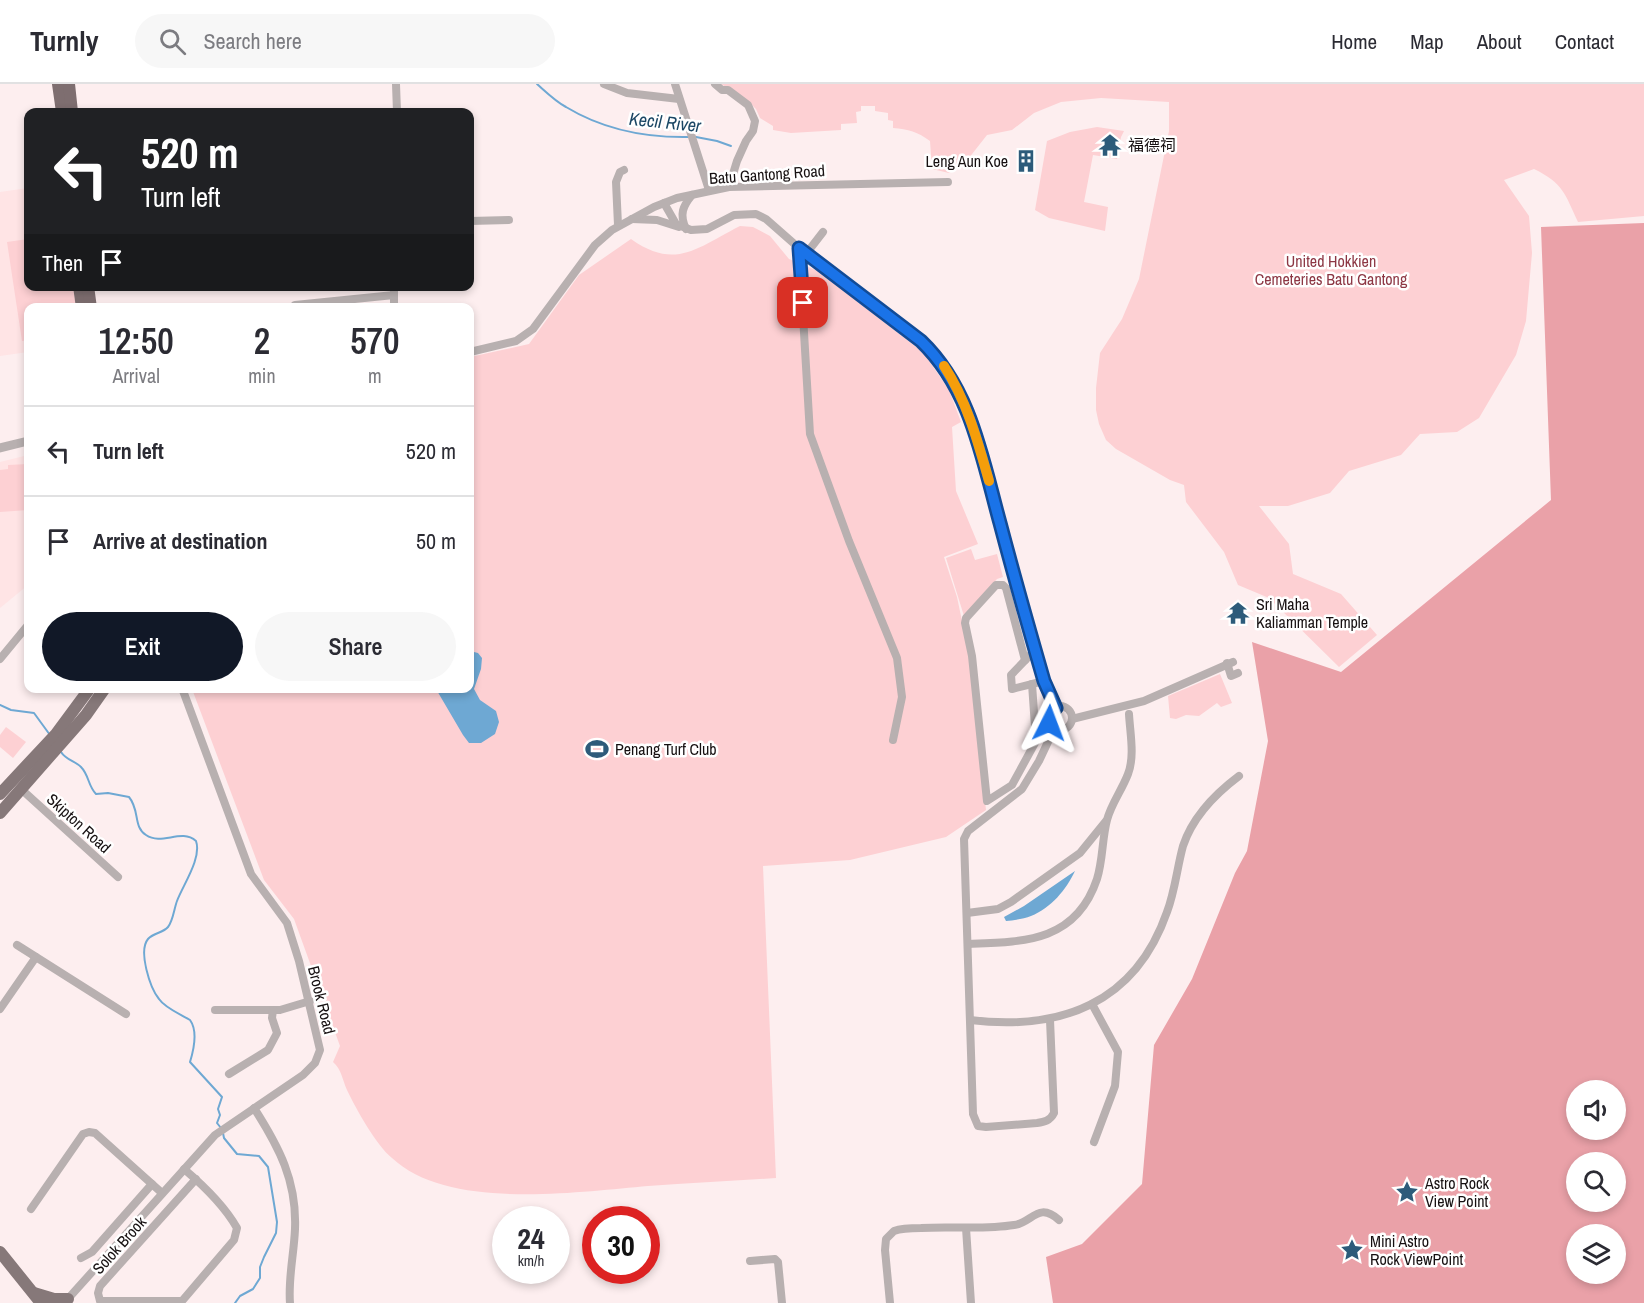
<!DOCTYPE html>
<html lang="en">
<head>
<meta charset="utf-8">
<style>
	body { margin:0; font-family:"Archivo Narrow","Noto Sans SC",sans-serif; background:#f7f7f7; color:#2b2b33; height:100vh; display:flex; flex-direction:column; font-size:22px; white-space:nowrap }
	* { box-sizing:border-box; margin:0 }
	p { font-size:20px; color:#7c7c81 }
	.icon { flex:none; width:33px; height:33px; fill:none; stroke:currentColor; stroke-width:2; stroke-linecap:round; stroke-linejoin:round }
	.map { position:relative; flex:1; overflow:hidden }
	.details { position:absolute; left:24px; top:219px; width:450px; height:390px; display:flex; flex-direction:column; background:#fff; border-radius:12px; box-shadow:0 3px 9px #0003 }
	.details>* { flex:none }
	.hud { position:absolute; left:24px; top:24px; width:450px; height:183px; border-radius:12px; box-shadow:0 3px 9px #0003; background:#202124; color:#fff; overflow:hidden }
	.controls { position:absolute; left:1566px; top:996px; display:grid; gap:12px }
	.controls a { display:grid; place-items:center; width:60px; height:60px; border-radius:50%; background:#fff; box-shadow:0 3px 9px #0003; font-size:30px }
	.speed { position:absolute; left:492px; top:1122px; display:flex; gap:12px; font-size:30px; font-weight:700; text-align:center }
	.speed>* { display:grid; place-content:center; width:78px; height:78px; border-radius:50%; background:#fff; box-shadow:0 3px 9px #0003; line-height:1 }
	.speed small { font-size:15px; font-weight:400 }
	.speed .limit { border:9px solid #d22; background:#fff; color:#111 }
	.pin { position:absolute; display:grid; place-items:center; width:51px; height:51px; color:#fff; margin:-26px; border-radius:12px; box-shadow:0 3px 9px #0006 }
	.me { position:absolute; width:66px; margin:-33px; rotate:3deg; stroke-linejoin:round; filter:drop-shadow(0 0 4px #0008) }
	.turn { display:flex; align-items:center; gap:21px; height:126px; padding:0 18px; font-size:27px }
	.turn .icon { width:78px; height:78px; stroke-width:2.5 }
	.turn b { display:block; font-size:42px; line-height:51px }
	.then { display:flex; align-items:center; height:57px; padding:0 18px; background:#0003; gap:12px; font-size:22px }
	.eta { display:flex; justify-content:space-evenly; align-items:center; height:102px; text-align:center }
	.eta b { font-size:36px; font-weight:600; line-height:42px }
	.action { display:flex; gap:12px; margin-top:auto; padding:12px 18px }
	.action a { flex:1; height:69px; border-radius:36px; background:#111827; color:#fff; font-size:24px; font-weight:600; line-height:69px; text-align:center }
	.action a+a { background:#f7f7f7; color:#2b2b33 }
	ul { padding:0; list-style:none }
	li { display:flex; align-items:center; gap:18px; height:90px; padding:0 18px; border-top:2px solid #e1e1e2 }
	li div { flex:1 }
	li b { display:block; font-size:22px }
	li em { font-style:normal }
	header { display:flex; align-items:center; gap:36px; box-sizing:border-box; height:84px; padding:0 30px; background:#fff; border-bottom:2px solid #e1e1e2 }
	header strong { font-size:28px }
	nav { display:flex; gap:33px; margin-inline-start:auto; font-size:21px }
	.search { width:420px; height:54px; background:#f7f7f7; display:flex; align-items:center; gap:15px; box-sizing:border-box; padding:0 21px; border-radius:33px; color:#7c7c81; font-size:22px }
	.map>svg:first-child { display:block }
	.built { fill:#ffe4e5 }
	.green { fill:#fdd0d3 }
	.forest { fill:#eaa1a8; fill-rule:evenodd }
	.water { fill:#6ea8d3 }
	.lines { fill:none; stroke-linecap:round; stroke-linejoin:round }
	.stream { stroke:#6ea8d3; stroke-width:2 }
	.minor { stroke:#b8b0b0; stroke-width:8 }
	.tertiary { stroke:#b8b0b0; stroke-width:9 }
	.primary { stroke:#867879; stroke-width:12 }
	.trunk { stroke:#7e6e70; stroke-width:12 }
	.route-casing { stroke:#114b97; stroke-width:15 }
	.route { stroke:#1a73e8; stroke-width:10 }
	.slow { stroke:#f59e0b; stroke-width:10 }
	.labels { text-anchor:middle; dominant-baseline:central; stroke-width:5; stroke-linejoin:round; paint-order:stroke }
	.poi-label { font-size:16px; fill:#161011; stroke:#fff; text-anchor:start }
	.street-label { font-size:16px; fill:#161011; stroke:#fff }
	.park-label { font-size:16px; fill:#8d3744; stroke:#fff }
	.water-label { font-size:18px; font-style:italic; fill:#1a4664; stroke:#fff }
</style>
</head>
<body>
<header>
<strong>Turnly</strong>
<div class="search"><svg class="icon" aria-label="search" viewBox="0 0 24 24"><circle cx="10" cy="10" r="6"/><path d="M15 15l6 6"/></svg>Search here</div>
<nav><a>Home</a><a>Map</a><a>About</a><a>Contact</a></nav>
</header>
<div class="map">
<svg width="1644" height="1219" viewBox="0 0 1644 1219">
	<rect width="100%" height="100%" fill="#fdeeef"/>
	<g class="built">
		<path d="M28,104V202L76,223L28,224V268L0,272V108Z"/>
		<path d="M28,371V501L0,524V378Z"/>
	</g>
	<g class="green">
		<path d="M721,0H1644V132L1578,138C1565,110 1563,99 1534,85L1504,96L1529,132L1532,169L1526,237L1516,271L1479,334L1457,348L1420,350L1401,371L1349,387L1330,409L1288,422H1259L1289,460L1293,490L1341,510L1377,551L1339,583L1269,514L1238,501L1224,468L1186,418L1184,401L1170,396L1116,365L1106,356L1099,340L1096,326V304L1100,269L1122,235L1139,195L1169,47V18L1101,14L1061,18L1034,29L1012,46L987,51L965,79L949,89L932,85L930,57C918,48 908,45 893,44V37L888,36V29L875,27V22H861V27L856,28L857,39L841,40V46L791,49L773,46V42L760,34L756,25L747,16Z"/>
		<path d="M1097,43L1124,47L1121,53L1117,75L1093,71L1084,118L1108,123L1105,147L1049,134L1035,126L1047,57L1070,48Z"/>
		<path d="M740,142L753,143L770,152L789,175L818,187L924,269L949,306L961,338L952,343L956,407L978,460L944,473L957,513L970,575L986,726L946,753L850,776L763,782L776,1094C733,1097 691,1099 648,1102C577,1108 448,1127 392,1074C376,1061 356,1025 347,1006C342,995 342,986 333,978L340,962L294,835L264,796L192,605L470,604V273L529,260L579,191L631,155C676,187 698,163 740,142Z"/>
		<path d="M28,155V202L73,203L76,223L28,224V256L22,257L7,158Z"/>
		<path d="M28,380V426L0,428V386L8,385V381Z"/>
		<path d="M971,465L975,476L997,470L1003,493L997,495L964,532L946,474Z"/>
		<path d="M1220,590L1232,619L1221,623L1217,619L1199,632L1186,631L1176,635L1170,634L1168,612Z"/>
		<path d="M6,643L26,658L13,674L0,663V651Z"/>
	</g>
	<path class="forest" d="M1644,139V1219H1053L1046,1173L1082,1160L1142,1100L1154,961L1192,895L1235,789L1247,767L1268,657L1252,558L1341,588L1551,416L1541,143ZM1576,1006H1616V1046H1576ZM1576,1078H1616V1118H1576ZM1576,1150H1616V1190H1576Z"/>
	<g class="water">
		<path d="M470,567L478,569L482,574L481,585L474,605L480,616L496,627L499,638L495,650L481,659H469L463,651L436,605L470,604Z"/>
		<path d="M1075,787C1066,806 1051,824 1031,832C1024,835 1014,836 1006,837L1004,833L1024,822Z"/>
	</g>
	<g class="lines">
		<g class="stream">
			<path d="M537,0C546,8 555,17 566,23C604,46 646,54 690,53"/>
			<path d="M696,53L717,57L731,62"/>
			<path d="M0,621L11,626L34,629L50,651"/>
			<path d="M61,668C66,676 75,677 81,683C89,691 88,702 96,710L108,709L129,713C140,726 133,743 146,751C162,762 181,744 196,757C202,774 183,801 177,817C174,825 173,837 168,843C163,849 153,849 148,855C138,867 150,904 159,915C165,924 180,930 190,936C198,947 194,965 190,978L222,1013L218,1025L220,1031L217,1039L221,1044"/>
			<path d="M223,1049L224,1054L237,1070L259,1072L268,1083L277,1138L276,1149L264,1173L260,1183V1194L253,1205L240,1212L235,1219"/>
		</g>
		<g class="minor">
			<path d="M396,0L397,28"/>
			<path d="M604,0L627,9L679,15"/>
			<path d="M675,0L709,106"/>
			<path d="M715,0L722,6H728L748,21L755,37L753,47L746,57L737,77L729,103"/>
			<path d="M664,119L676,140L691,146L707,145L734,131L756,130L766,135L799,164L899,239L938,273L953,296L977,354L1047,607L1056,624"/>
			<path d="M632,135L657,136L679,143"/>
			<path d="M470,137L509,136"/>
			<path d="M618,141L616,98L620,88L624,86"/>
			<path d="M686,145C679,130 683,122 692,111"/>
			<path d="M799,164L810,350L849,457L897,574L902,613L893,656"/>
			<path d="M806,170L823,148"/>
			<path d="M394,202V224"/>
			<path d="M295,221L394,211"/>
			<path d="M470,268L516,257L533,245L595,161L612,146L654,123L677,114L729,103L948,98"/>
			<path d="M1035,566L1011,591L1012,605L1044,597"/>
			<path d="M0,575L28,541"/>
			<path d="M1025,576L1006,504L1003,501H996L966,534L965,539L972,572L987,717L1012,701L1036,657L1032,600"/>
			<path d="M1227,579L1231,592L1238,589"/>
			<circle cx="1060" cy="634" r="12"/>
			<path d="M1072,635L1144,617L1233,578"/>
			<path d="M21,705L118,793"/>
			<path d="M967,829L998,825L1011,818L1080,769L1106,737"/>
			<path d="M968,860C1024,858 1076,858 1097,795C1103,776 1102,755 1107,736C1111,720 1122,706 1128,690C1135,672 1130,649 1129,630"/>
			<path d="M17,861L126,930"/>
			<path d="M1092,920L1118,968L1115,1002L1094,1058"/>
			<path d="M0,925L36,873"/>
			<path d="M215,926H280L310,917"/>
			<path d="M970,936C1060,947 1135,920 1167,828C1175,807 1177,784 1183,762C1193,732 1215,710 1239,692"/>
			<path d="M1050,936L1054,1029C1050,1037 1044,1038 1037,1039L986,1043L978,1042L973,1030L964,755L968,747L1022,705L1039,677L1054,645"/>
			<path d="M229,990L268,966L277,949L272,934L273,926"/>
			<path d="M254,1024C279,1063 297,1097 295,1145C294,1170 288,1194 290,1219"/>
			<path d="M184,1085C204,1102 224,1121 237,1144L234,1156L182,1217H100L98,1209L100,1202L196,1095"/>
			<path d="M31,1125L83,1050L89,1048L95,1049L162,1109"/>
			<path d="M966,1144L971,1219"/>
			<path d="M81,1174L92,1168L152,1100"/>
			<path d="M750,1177L775,1175L778,1178L782,1219"/>
			<path d="M66,1217L215,1051L303,991L315,979L320,966L299,877L287,839L251,790L182,604"/>
			<path d="M890,1219L885,1166L886,1155L894,1147C902,1144 912,1144 921,1144C952,1142 984,1146 1014,1141C1032,1139 1038,1117 1059,1136"/>
		</g>
		<path class="tertiary" d="M0,364L28,357"/>
		<g class="primary">
			<path d="M0,710L56,650L90,604"/>
			<path d="M0,729L86,631L105,604"/>
			<path d="M0,1168L41,1219"/>
			<path d="M34,1209L54,1215H68"/>
		</g>
		<g class="trunk">
			<path d="M58,0L62,28"/>
			<path d="M69,0L72,28"/>
			<path d="M79,202L82,224"/>
			<path d="M88,202L91,224"/>
		</g>
	</g>
	<g class="lines">
		<g class="route-casing">
			<path id="route" d="M803,219L799,164L921,257C971,305 982,374 1000,439C1014,492 1029,545 1044,597L1056,624L1048,632L1049,639"/>
		</g>
		<use href="#route" class="route"/>
		<path class="slow" d="M944,282C967,317 978,358 989,397"/>
	</g>
	<defs>
		<g id="temple-bare" transform="scale(1.8)"><path d="M0-6L5-2H3V0L6.5 2.5H4V6H1.5V3h-3V6H-4V2.5H-6.5L-3 0V-2H-5Z" fill="#2d5b7a" stroke="#fff" stroke-width="2.5" paint-order="stroke"/></g>
		<g id="building-bare" transform="scale(1.8)"><path d="M-4-6H4V6H1V3H-1V6H-4ZM-2.5-4.3h1.7v1.8h-1.7ZM.8-4.3h1.7v1.8H.8ZM-2.5-1h1.7V.8h-1.7ZM.8-1h1.7V.8H.8Z" fill="#2d5b7a" stroke="#fff" stroke-width="2.5" paint-order="stroke"/></g>
		<g id="stadium-bare" transform="scale(1.8)"><path d="M0-5a6.5 5 0 1 0 0 10a6.5 5 0 1 0 0-10ZM-3.5-1.8h7v3.6h-7Z" fill="#2d5b7a" stroke="#fff" stroke-width="2.5" paint-order="stroke"/></g>
		<g id="sight-bare" transform="scale(1.8)"><path d="M0-6L1.8-2.2L6-1.7L2.9 1.2L3.7 5.4L0 3.3L-3.7 5.4L-2.9 1.2L-6-1.7L-1.8-2.2Z" fill="#2d5b7a" stroke="#fff" stroke-width="2.5" paint-order="stroke"/></g>
	</defs>
	<g fill-rule="evenodd">
		<use href="#temple-bare" x="1110" y="61"/>
		<use href="#building-bare" x="1026" y="77"/>
		<use href="#temple-bare" x="1238" y="529"/>
		<use href="#stadium-bare" x="597" y="665"/>
		<use href="#sight-bare" x="1407" y="1108"/>
		<use href="#sight-bare" x="1352" y="1166"/>
	</g>
	<g class="labels">
		<g class="poi-label">
			<text x="1128" y="61">福德祠</text>
			<text x="1008" y="77" text-anchor="end">Leng Aun Koe</text>
			<text x="1256" y="520">Sri Maha<tspan x="1256" dy="18">Kaliamman Temple</tspan></text>
			<text x="615" y="665">Penang Turf Club</text>
			<text x="1425" y="1099">Astro Rock<tspan x="1425" dy="18">View Point</tspan></text>
			<text x="1370" y="1157">Mini Astro<tspan x="1370" dy="18">Rock ViewPoint</tspan></text>
		</g>
		<g class="street-label">
			<text transform="translate(767 90) rotate(-4)">Batu Gantong Road</text>
			<text transform="translate(79 739) rotate(42)">Skipton Road</text>
			<text transform="translate(322 916) rotate(76)">Brook Road</text>
			<text transform="translate(119 1161) rotate(-48)">Solok Brook</text>
		</g>
		<g class="park-label">
			<text x="1331" y="177">United Hokkien<tspan x="1331" dy="18">Cemeteries Batu Gantong</tspan></text>
		</g>
		<g class="water-label">
			<text transform="translate(665 38) rotate(6)">Kecil River</text>
		</g>
	</g>
</svg>
<div class="controls">
<a><svg class="icon" aria-label="sound" viewBox="0 0 24 24"><path d="M4 9h4l5-4v14l-5-4H4zM17 9q2 3 0 6"/></svg></a>
<a><svg class="icon" aria-label="search" viewBox="0 0 24 24"><circle cx="10" cy="10" r="6"/><path d="M15 15l6 6"/></svg></a>
<a><svg class="icon" aria-label="layers" viewBox="0 0 24 24"><path d="M12 4l9 5-9 5-9-5zM3 14l9 5 9-5"/></svg></a>
</div>
<div class="speed"><div>24<small>km/h</small></div><div class="limit">30</div></div>
<div class="pin" style="left:803px;top:219px;background:#d93025"><svg class="icon" aria-label="arrive" viewBox="0 0 24 24"><path d="M6 21V4h12l-3 4 3 4H6"/></svg></div>
<svg class="me" style="left:1049px;top:639px" viewBox="-20 -20 40 40"><path d="M0-17L14 15 0 8-14 15z" fill="#1a73e8" stroke="#fff" stroke-width="4"/></svg>
<div class="hud">
<div class="turn"><svg class="icon" aria-label="left" viewBox="0 0 24 24"><path d="M17 20v-9H6M10 6l-5 5 5 5"/></svg><div><b>520 m</b>Turn left</div></div>
<div class="then">Then<svg class="icon" aria-label="arrive" viewBox="0 0 24 24"><path d="M6 21V4h12l-3 4 3 4H6"/></svg></div>
</div>
<section class="details">
<div class="eta">
<div><b>12:50</b><p>Arrival</p></div>
<div><b>2</b><p>min</p></div>
<div><b>570</b><p>m</p></div>
</div>
<ul>
<li><svg class="icon" aria-label="left" viewBox="0 0 24 24"><path d="M17 20v-9H6M10 6l-5 5 5 5"/></svg><div><b>Turn left</b></div><em>520 m</em></li>
<li><svg class="icon" aria-label="arrive" viewBox="0 0 24 24"><path d="M6 21V4h12l-3 4 3 4H6"/></svg><div><b>Arrive at destination</b></div><em>50 m</em></li>
</ul>
<div class="action"><a>Exit</a><a>Share</a></div>
</section>
</div>
</body>
</html>
